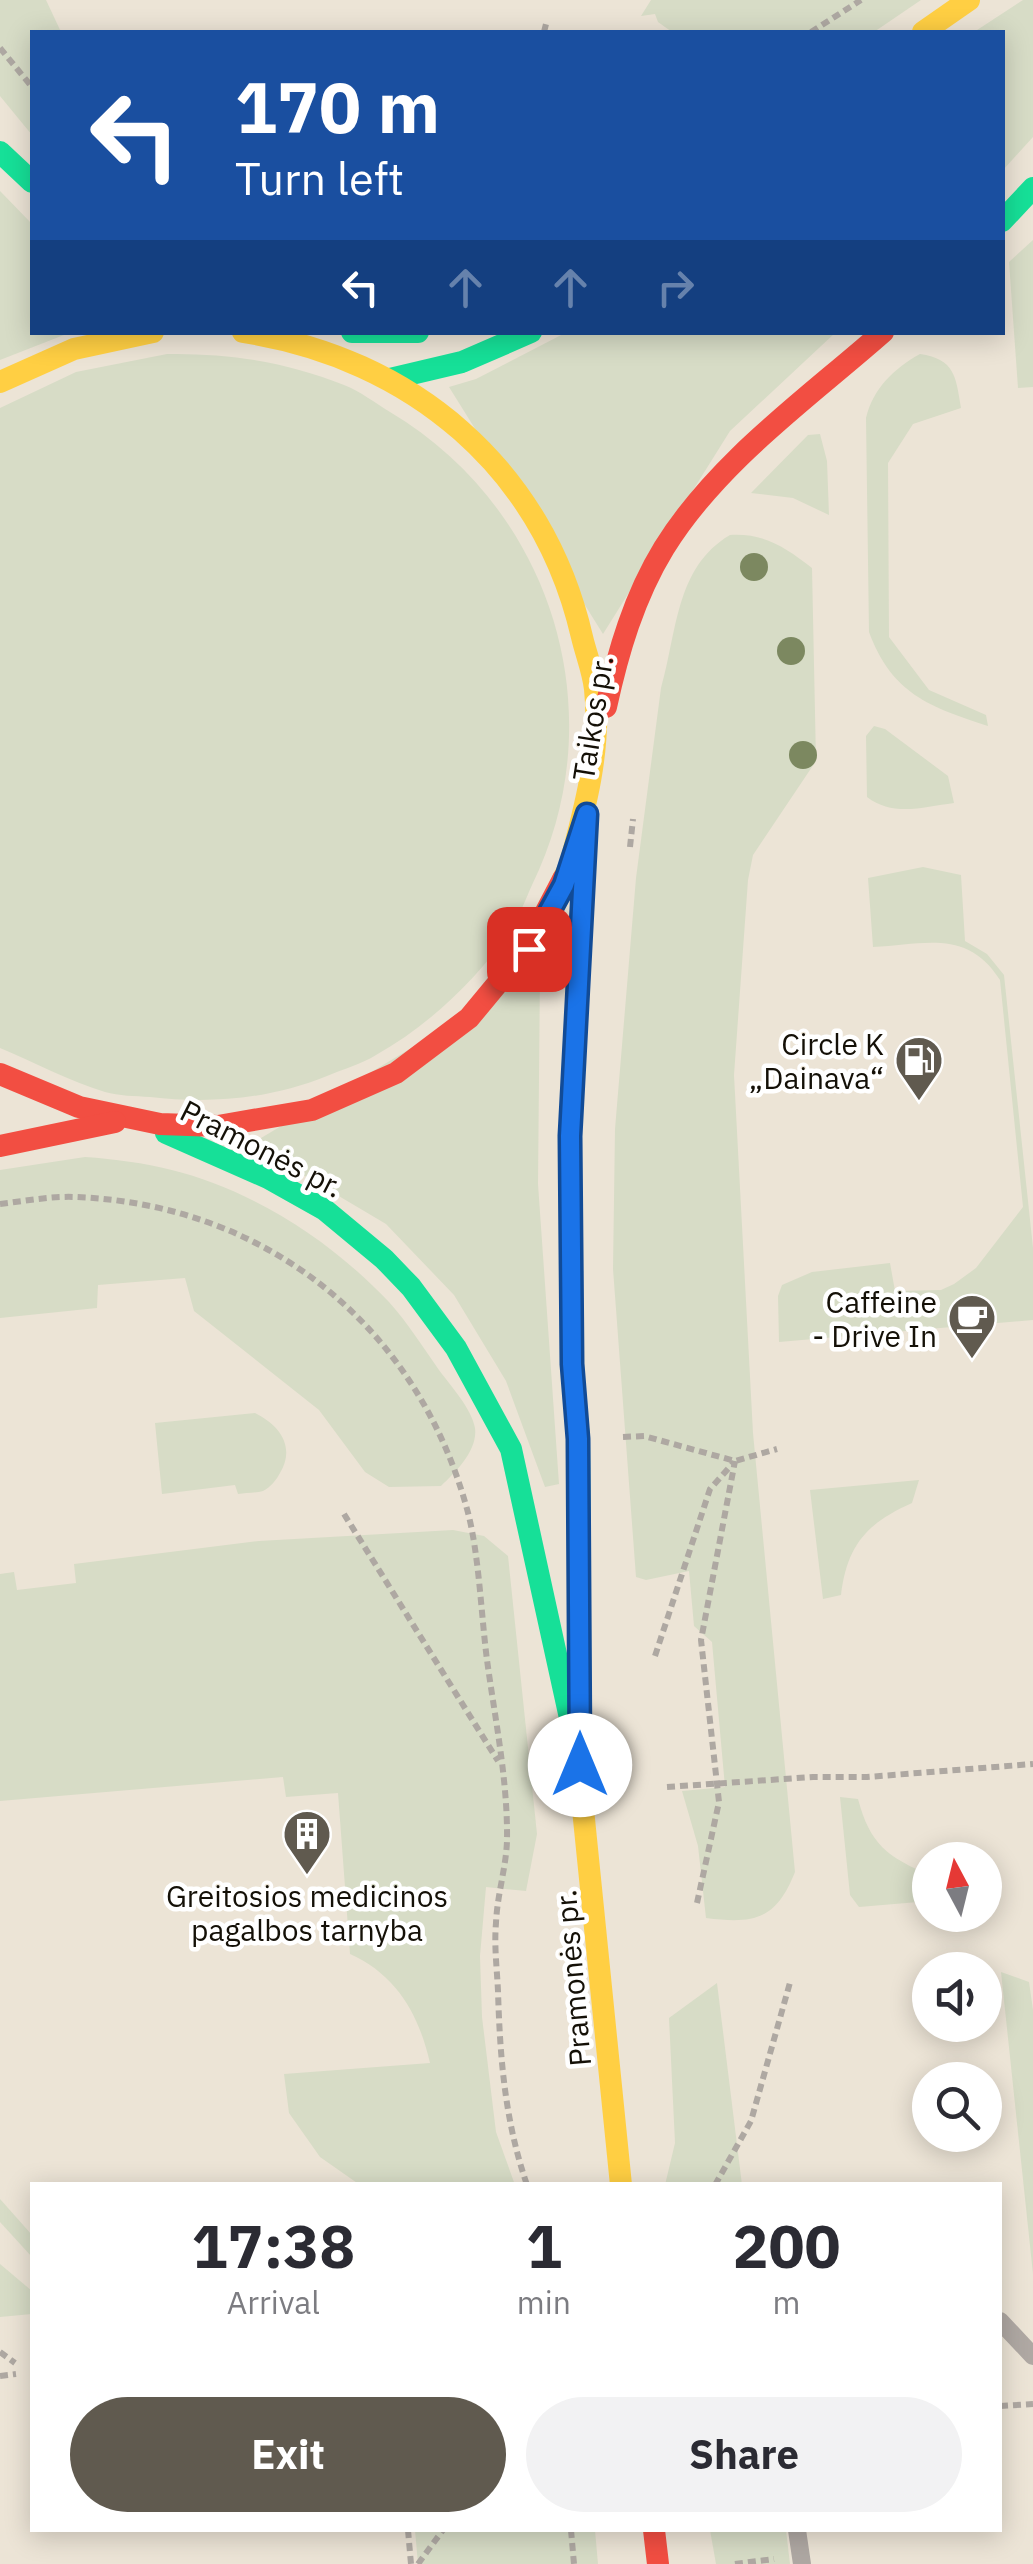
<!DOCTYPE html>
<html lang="en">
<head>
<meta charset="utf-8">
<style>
	body { margin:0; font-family:"IBM Plex Sans",sans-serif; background:#f2f2f3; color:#2b2b33; height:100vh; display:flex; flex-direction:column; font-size:38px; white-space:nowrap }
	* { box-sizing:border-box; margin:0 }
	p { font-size:32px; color:#7c7c81 }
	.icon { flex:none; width:55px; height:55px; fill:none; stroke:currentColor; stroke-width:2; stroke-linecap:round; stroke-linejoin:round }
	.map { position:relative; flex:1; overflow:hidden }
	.panel { position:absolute; left:30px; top:2182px; width:972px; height:350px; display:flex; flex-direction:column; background:#fff; border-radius:0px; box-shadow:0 5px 25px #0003 }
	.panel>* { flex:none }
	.top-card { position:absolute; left:30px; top:30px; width:975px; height:305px; border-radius:0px; box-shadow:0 5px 25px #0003; background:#1a4fa0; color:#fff; overflow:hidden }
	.needle { width:65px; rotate:353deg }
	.tools { position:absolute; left:912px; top:1842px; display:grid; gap:20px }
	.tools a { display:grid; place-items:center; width:90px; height:90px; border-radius:50%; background:#fff; box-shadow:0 5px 25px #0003; font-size:50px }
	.pin { position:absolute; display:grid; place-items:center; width:85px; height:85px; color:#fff; margin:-42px; border-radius:20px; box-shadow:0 5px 15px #0006 }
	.me { position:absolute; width:110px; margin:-55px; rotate:0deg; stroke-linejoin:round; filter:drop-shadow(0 0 8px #0008) }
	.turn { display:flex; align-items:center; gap:35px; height:210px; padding:0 40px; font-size:45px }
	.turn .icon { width:130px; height:130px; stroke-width:2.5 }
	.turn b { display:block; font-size:70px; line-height:85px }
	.lanes { display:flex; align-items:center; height:95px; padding:0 40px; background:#0003; justify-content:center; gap:50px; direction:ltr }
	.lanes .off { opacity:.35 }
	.eta { display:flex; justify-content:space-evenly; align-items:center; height:170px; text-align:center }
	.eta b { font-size:60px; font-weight:700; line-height:70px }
	.cta { display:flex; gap:20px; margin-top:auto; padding:20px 40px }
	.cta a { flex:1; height:115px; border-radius:60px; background:#605a4f; color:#fff; font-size:40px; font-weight:700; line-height:115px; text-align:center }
	.cta a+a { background:#f2f2f3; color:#2b2b33 }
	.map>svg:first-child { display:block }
	.green { fill:#d7dcc6 }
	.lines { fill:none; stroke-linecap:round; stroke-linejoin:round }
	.path { stroke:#aea8a2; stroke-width:6; stroke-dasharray:8 5; stroke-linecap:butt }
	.lane { stroke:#afa8a3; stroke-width:18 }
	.fast { stroke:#16e098; stroke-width:22 }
	.slow { stroke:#ffcf43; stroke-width:22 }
	.jam { stroke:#f24e42; stroke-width:22 }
	.tree { fill:#7c8860 }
	.route-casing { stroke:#114b97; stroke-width:25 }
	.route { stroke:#1a73e8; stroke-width:18 }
	.labels { text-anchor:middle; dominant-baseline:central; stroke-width:9; stroke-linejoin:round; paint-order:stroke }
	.street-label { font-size:30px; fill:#141007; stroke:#fff }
	.poi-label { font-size:30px; fill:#141007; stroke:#fff; text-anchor:end }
</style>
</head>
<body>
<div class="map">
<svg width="1033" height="2564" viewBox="0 0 1033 2564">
	<rect width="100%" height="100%" fill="#ece4d6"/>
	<g class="green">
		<path d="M0,0H46L61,32H32V135L0,96Z"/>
		<path d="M651,0H921L874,32H672L658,22L655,14L641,16Z"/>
		<path d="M1023,0H1033V137L1003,170L1002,32H974Z"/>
		<path d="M0,191L32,224V332L69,333L0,360Z"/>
		<path d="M1033,240V387L1018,388L1009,262Z"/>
		<path d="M565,333H835L730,431L603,634L449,387L476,379Z"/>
		<path d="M167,354C229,353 286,362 344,385C360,391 375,403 390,412C553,509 616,714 532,885C525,901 518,919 509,933C475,981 428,1026 376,1055C362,1064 343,1069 327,1076C270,1099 211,1104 150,1097C135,1096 119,1096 105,1092C69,1081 34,1062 0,1048V408L76,372Z"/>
		<path d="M920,354C955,359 956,377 961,408L913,424L888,463L889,637L929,690L986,715L988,726C930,707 892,694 869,632L866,418C873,389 893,369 920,354Z"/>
		<path d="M820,434L827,461L829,515L793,498L751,493L808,435Z"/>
		<path d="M730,535C764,533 785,547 812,568L816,761L753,855L748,880L734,1075L753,1433L795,1872C776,1920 754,1924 706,1918L698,1846L682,1791L725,1787L712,1642L694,1626L689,1571L646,1580L636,1577L613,1269L615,1129L636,878L661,688C677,634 675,567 730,535Z"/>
		<path d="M874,726L885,729L948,776L954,803C923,807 893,817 867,797L866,736Z"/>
		<path d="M923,867L961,875L965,941L987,954L1004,975L1033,1248V1320L779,1342L778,1296L782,1285L812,1272L890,1263L895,1291L941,1290L954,1284L976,1268L1023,1207L1000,980C968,929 925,944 873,947L868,878Z"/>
		<path d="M540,971L538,1184L559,1484L545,1487L506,1381L454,1295L386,1224L251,1144Z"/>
		<path d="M85,1157C145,1161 200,1173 254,1201C304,1226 350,1261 389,1302C407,1322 423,1347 439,1370C450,1385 472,1409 475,1428C478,1450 456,1472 441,1486L389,1487L365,1472L319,1410L194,1311L185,1278L98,1285L97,1308L0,1318V1170Z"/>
		<path d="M255,1413C279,1425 296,1446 280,1473C277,1479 270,1488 263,1491C256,1493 245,1493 238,1494L235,1485L162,1494L155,1423Z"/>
		<path d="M919,1480L912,1503C867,1523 847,1545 841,1595L823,1599L810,1490Z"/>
		<path d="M453,1530L484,1536L508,1556L537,1834L526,1891L486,1887L480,1956L482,2017L496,2132L515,2185H360L320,2157L289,2113L284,2074L430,2063C419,2015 397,1975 350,1954L338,1793L286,1797L283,1777L0,1801V1574L14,1572L17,1590L76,1583L74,1564L259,1541Z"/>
		<path d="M840,1797L858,1799C870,1844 887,1857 930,1875V1901L859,1907L850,1895Z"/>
		<path d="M1001,1972L1029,1982L1033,2010V2274Z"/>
		<path d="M717,1983L742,2185H665L675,2143L669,2018Z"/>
		<path d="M0,2199L32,2235V2257L0,2222Z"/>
		<path d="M0,2264L32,2291V2314L0,2317Z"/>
		<path d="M415,2530H595L598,2564H418Z"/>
		<path d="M710,2530H786L790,2564H716Z"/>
	</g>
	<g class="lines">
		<g class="path">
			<path d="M544,32L546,24"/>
			<path d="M811,32L861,0"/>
			<path d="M0,48L32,87"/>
			<path d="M630,847L633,819"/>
			<path d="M0,1204C25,1201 51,1196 75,1197C266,1204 417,1326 467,1509C479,1552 481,1614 487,1660C495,1719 508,1781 507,1841C506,1868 497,1896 496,1923C494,1946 497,1969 498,1991C500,2059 505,2121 527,2185"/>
			<path d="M623,1437L644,1436L735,1461L777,1449"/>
			<path d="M344,1514L498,1761"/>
			<path d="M655,1656L710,1489L734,1462"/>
			<path d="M667,1787L813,1777H867L1033,1764"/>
			<path d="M697,1903L719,1802L701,1640L735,1461"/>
			<path d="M715,2185L751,2121L791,1979"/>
			<path d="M0,2352L15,2363"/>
			<path d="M0,2376L16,2374"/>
			<path d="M1000,2406L1033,2404"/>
			<path d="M408,2530L411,2564"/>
			<path d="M571,2530L574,2564"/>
			<path d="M418,2564L443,2530"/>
			<path d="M735,2564L774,2559"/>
		</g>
		<g class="lane">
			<path d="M1000,2321L1033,2356"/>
			<path d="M797,2530L802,2564"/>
		</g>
		<g class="fast">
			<path d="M0,152L32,182"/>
			<path d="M1002,221L1033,188"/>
			<path d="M352,332H418"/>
			<path d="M390,379L462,362L531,332"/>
			<path d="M166,1133L268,1178L325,1210L384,1259L411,1287L456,1348L511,1449L577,1750"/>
			<path d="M571,1267L572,1364L579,1439L580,1662"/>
		</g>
		<g class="slow">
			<path d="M923,32L969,0"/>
			<path d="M243,332C412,358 543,468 582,637C586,654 593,671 595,689C601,750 585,809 569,868L563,879"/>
			<path d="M0,382L74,349L153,332"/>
			<path d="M571,1267L570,1136L585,859"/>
			<path d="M577,1750L621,2185"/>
		</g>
		<g class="jam">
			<path d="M606,707C618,652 634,597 664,548C718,461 807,399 883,332"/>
			<path d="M0,1074L79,1107L160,1124L218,1126L312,1110L396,1073L469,1018L527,948L563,879"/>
			<path d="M0,1146L115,1122"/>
			<path d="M654,2530L658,2564"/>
		</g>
	</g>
	<g class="tree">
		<circle cx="754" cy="567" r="14"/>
		<circle cx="791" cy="651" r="14"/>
		<circle cx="803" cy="755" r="14"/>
	</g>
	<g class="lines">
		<g class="route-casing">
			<path id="route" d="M529,949L564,885L587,814L570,1136L572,1364L578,1439L580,1765"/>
		</g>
		<use href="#route" class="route"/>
	</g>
	<defs>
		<g id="fuel-pin" transform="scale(2.5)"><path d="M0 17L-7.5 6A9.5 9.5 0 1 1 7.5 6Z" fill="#605a4f" stroke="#fff"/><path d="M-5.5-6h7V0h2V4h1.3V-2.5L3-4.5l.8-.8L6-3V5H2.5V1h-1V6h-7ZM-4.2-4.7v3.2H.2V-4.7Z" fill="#fff"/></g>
		<g id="cafe-pin" transform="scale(2.5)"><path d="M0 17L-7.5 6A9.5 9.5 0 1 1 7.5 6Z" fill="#605a4f" stroke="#fff"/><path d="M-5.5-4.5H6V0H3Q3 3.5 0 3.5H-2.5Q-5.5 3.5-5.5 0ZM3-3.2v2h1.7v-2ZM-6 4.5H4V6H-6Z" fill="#fff"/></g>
		<g id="building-pin" transform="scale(2.5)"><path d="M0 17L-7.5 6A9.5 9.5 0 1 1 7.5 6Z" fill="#605a4f" stroke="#fff"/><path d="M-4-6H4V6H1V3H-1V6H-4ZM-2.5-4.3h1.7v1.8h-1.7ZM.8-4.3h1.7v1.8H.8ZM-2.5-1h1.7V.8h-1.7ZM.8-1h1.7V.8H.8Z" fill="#fff"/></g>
	</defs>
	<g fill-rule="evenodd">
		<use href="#fuel-pin" x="919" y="1060"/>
		<use href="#cafe-pin" x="972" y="1318"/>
		<use href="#building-pin" x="307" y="1834"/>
	</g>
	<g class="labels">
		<g class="street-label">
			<text transform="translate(592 718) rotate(-81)">Taikos pr.</text>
			<text transform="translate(262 1148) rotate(27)">Pramonės pr.</text>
			<text transform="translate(572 1978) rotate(-95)">Pramonės pr.</text>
		</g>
		<g class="poi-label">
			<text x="884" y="1043">Circle K<tspan x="884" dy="34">„Dainava“</tspan></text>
			<text x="937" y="1301">Caffeine<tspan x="937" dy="34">- Drive In</tspan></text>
			<text x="307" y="1895" text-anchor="middle">Greitosios medicinos<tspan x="307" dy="34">pagalbos tarnyba</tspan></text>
		</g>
	</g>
</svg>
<div class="tools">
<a><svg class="needle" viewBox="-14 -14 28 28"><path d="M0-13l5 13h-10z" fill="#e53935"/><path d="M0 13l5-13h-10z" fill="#7c7c81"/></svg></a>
<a><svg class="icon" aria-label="sound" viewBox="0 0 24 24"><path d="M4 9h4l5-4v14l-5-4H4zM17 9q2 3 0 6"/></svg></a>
<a><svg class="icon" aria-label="search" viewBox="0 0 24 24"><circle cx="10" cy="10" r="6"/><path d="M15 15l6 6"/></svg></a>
</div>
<div class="pin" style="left:529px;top:949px;background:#d93025"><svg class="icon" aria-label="arrive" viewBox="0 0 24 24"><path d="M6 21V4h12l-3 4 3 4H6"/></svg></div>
<svg class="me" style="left:580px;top:1765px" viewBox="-20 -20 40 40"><circle r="19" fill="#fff"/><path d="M0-13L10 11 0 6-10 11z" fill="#1a73e8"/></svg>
<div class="top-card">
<div class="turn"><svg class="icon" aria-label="left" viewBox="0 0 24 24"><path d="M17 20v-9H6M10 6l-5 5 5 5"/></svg><div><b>170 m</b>Turn left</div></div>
<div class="lanes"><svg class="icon" aria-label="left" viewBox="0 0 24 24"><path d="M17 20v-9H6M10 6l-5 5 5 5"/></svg><svg class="icon off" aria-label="ahead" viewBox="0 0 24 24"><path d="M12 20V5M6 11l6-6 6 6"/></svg><svg class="icon off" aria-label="ahead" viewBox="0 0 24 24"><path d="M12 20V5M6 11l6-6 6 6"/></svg><svg class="icon off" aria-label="right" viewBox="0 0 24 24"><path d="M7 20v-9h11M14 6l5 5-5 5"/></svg></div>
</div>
<section class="panel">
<div class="eta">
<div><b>17:38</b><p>Arrival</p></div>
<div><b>1</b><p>min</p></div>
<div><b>200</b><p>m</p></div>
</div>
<div class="cta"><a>Exit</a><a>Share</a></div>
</section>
</div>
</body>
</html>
